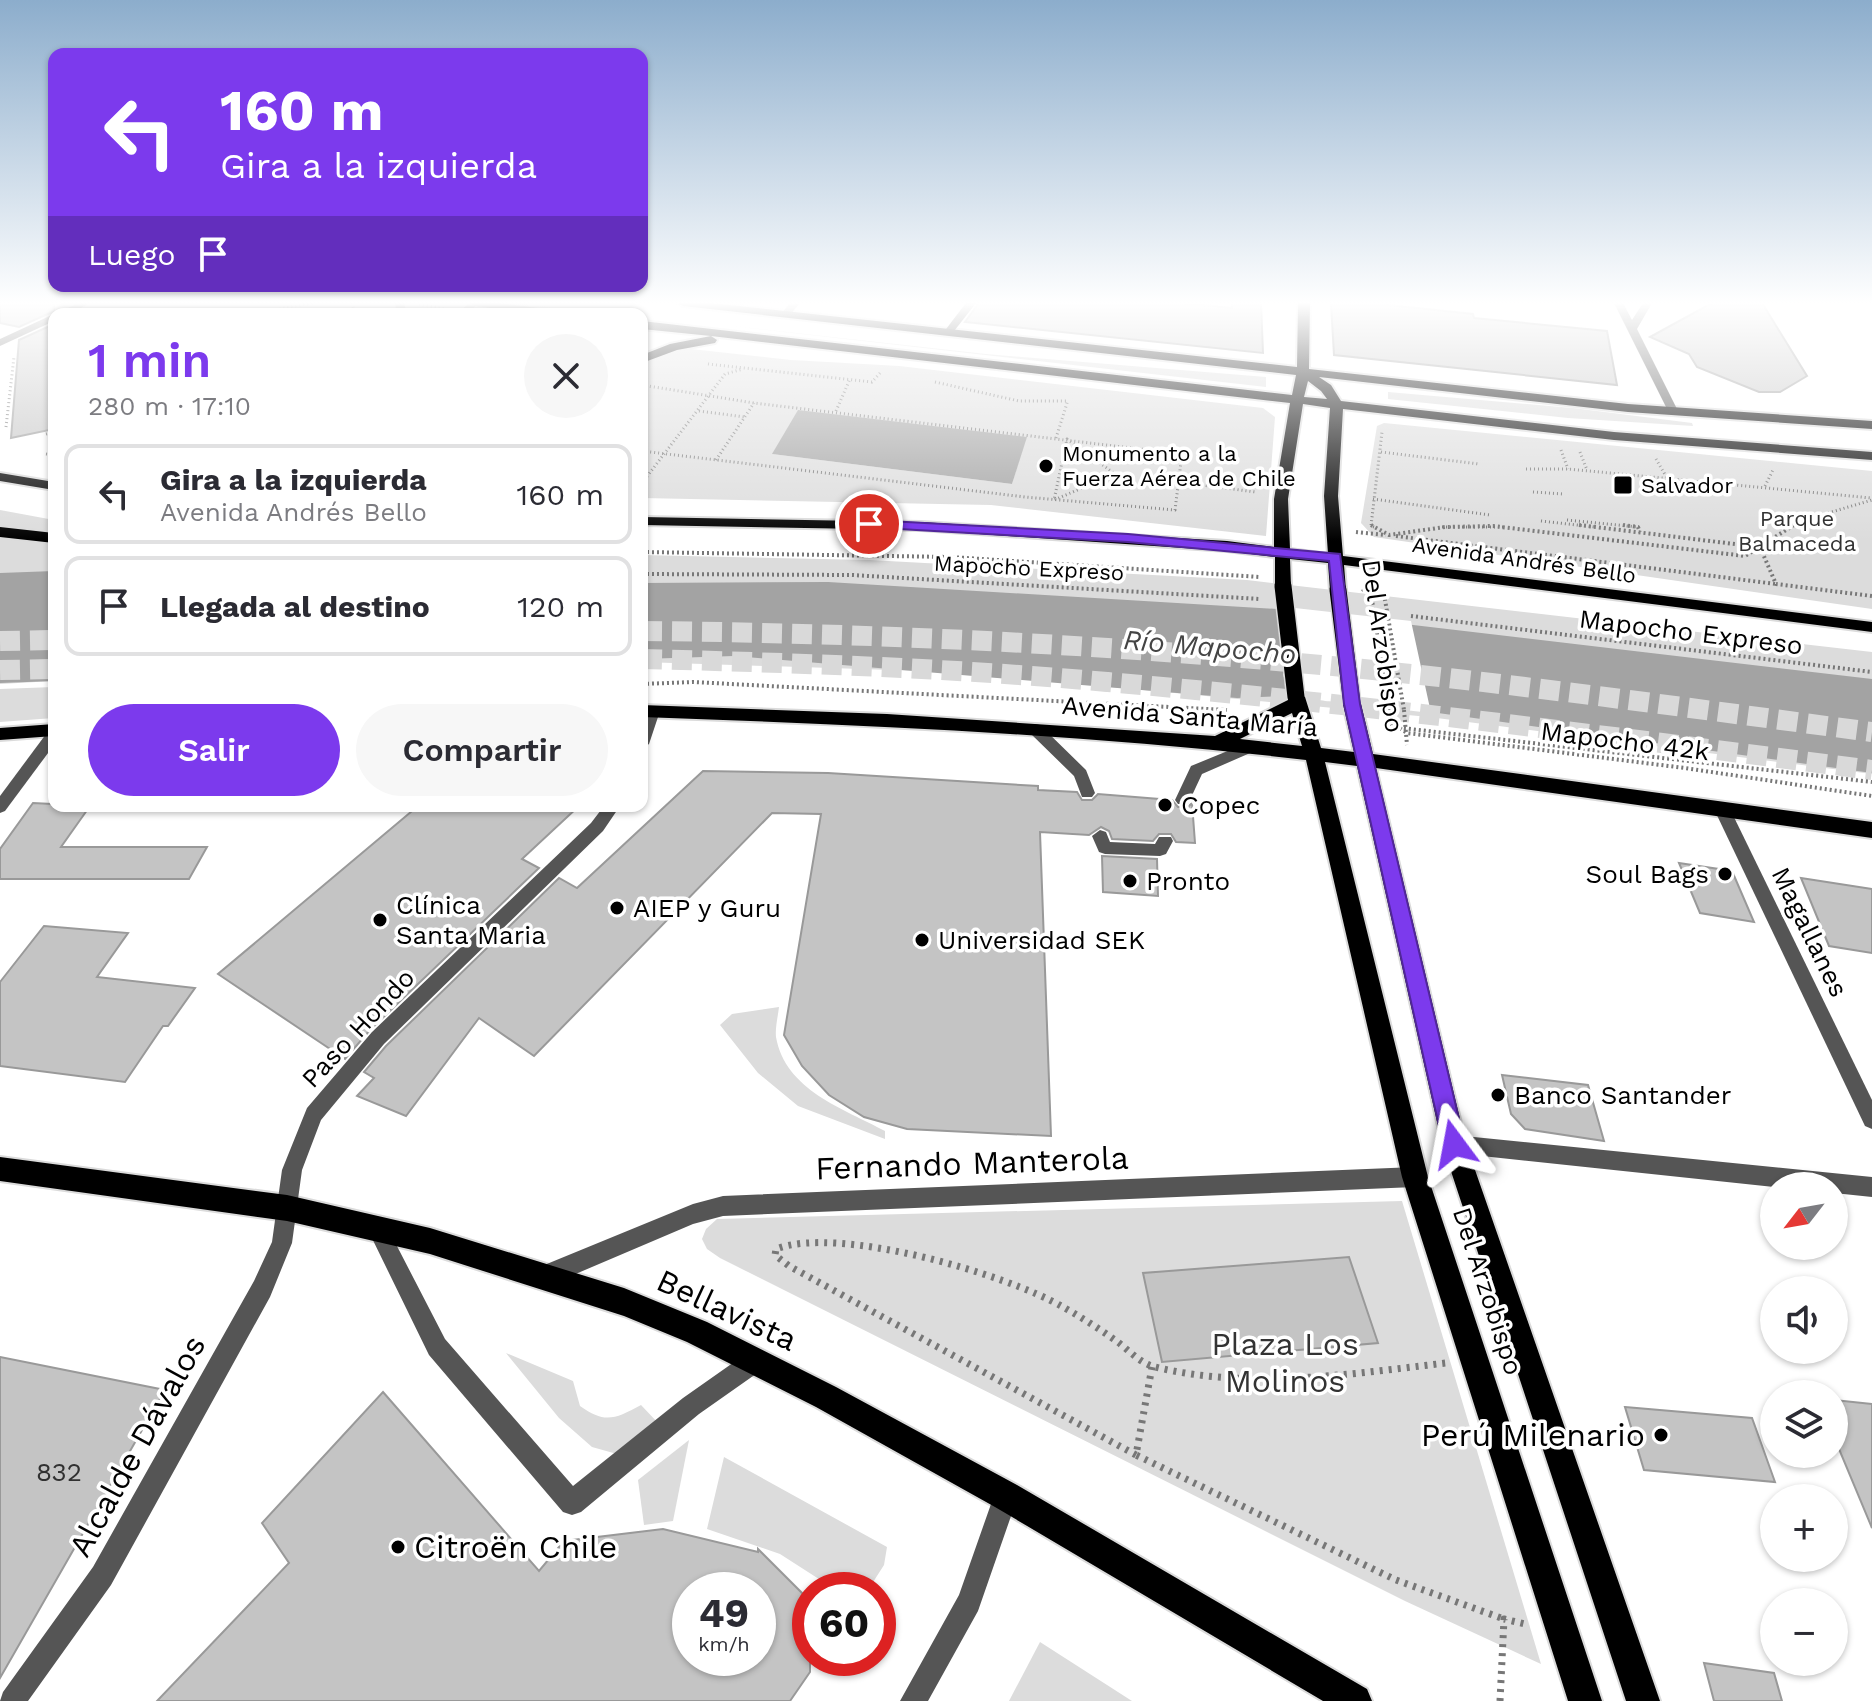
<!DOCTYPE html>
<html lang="es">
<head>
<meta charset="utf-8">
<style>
	body { margin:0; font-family:"Work Sans",sans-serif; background:#f7f7f7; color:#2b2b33; height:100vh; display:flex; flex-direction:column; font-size:30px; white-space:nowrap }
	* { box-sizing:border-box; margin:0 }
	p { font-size:26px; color:#7c7c81 }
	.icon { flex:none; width:44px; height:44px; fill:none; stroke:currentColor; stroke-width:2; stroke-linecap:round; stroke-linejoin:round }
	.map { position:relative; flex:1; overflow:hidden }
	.sheet { position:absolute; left:48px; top:308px; width:600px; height:504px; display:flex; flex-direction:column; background:#fff; border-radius:16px; box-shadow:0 2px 6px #0004 }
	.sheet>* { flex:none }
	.top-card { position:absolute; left:48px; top:48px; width:600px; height:244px; border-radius:16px; box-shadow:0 2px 6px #0004; background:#7c3aed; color:#fff; overflow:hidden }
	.needle { width:52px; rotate:239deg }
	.buttons { position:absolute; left:1760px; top:1172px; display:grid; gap:16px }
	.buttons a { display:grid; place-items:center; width:88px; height:88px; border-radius:50%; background:#fff; box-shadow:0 2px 6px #0004; font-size:40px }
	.speed { position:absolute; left:672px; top:1572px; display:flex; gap:16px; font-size:40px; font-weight:700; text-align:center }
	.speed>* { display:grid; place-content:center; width:104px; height:104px; border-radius:50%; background:#fff; box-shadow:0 2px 6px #0004; line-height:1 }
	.speed small { font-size:20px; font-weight:400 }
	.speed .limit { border:12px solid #d22; background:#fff; color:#111 }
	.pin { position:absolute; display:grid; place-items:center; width:68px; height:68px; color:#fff; margin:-34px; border:4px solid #fff; border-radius:50%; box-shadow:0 2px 8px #0007 }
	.me { position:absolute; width:88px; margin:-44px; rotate:347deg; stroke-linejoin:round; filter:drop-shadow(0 0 6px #0008) }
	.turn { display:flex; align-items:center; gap:28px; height:168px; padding:0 40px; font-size:36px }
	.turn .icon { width:104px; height:104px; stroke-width:2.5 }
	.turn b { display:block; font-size:56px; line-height:68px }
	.then { display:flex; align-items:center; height:76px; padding:0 40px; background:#0003; gap:16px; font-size:30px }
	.round { display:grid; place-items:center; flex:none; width:84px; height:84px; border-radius:42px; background:#f7f7f7 }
	.headline { display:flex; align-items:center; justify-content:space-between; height:136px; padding:0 40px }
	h1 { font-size:48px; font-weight:600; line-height:60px; color:#7c3aed }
	.cta { display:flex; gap:16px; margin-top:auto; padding:16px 40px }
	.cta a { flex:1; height:92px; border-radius:48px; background:#7c3aed; color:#fff; font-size:32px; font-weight:600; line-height:92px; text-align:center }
	.cta a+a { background:#f7f7f7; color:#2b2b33 }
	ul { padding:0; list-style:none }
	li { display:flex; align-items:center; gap:24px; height:100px; margin:0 16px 12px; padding:0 24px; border:4px solid #e1e1e2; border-radius:16px }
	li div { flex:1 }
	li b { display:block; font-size:30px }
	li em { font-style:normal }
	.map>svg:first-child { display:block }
	.green { fill:#dcdcdc; fill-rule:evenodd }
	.water { fill:#a3a3a3 }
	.pier { fill:#fff }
	.building { fill:#c4c4c4; stroke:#999; stroke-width:2; fill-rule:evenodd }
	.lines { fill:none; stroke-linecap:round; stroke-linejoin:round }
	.highway-tunnel { stroke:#d9d9d9; stroke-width:20; stroke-dasharray:20 10; stroke-linecap:butt }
	.primary-casing { stroke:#dbdbdb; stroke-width:4 }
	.highway-casing { stroke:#dbdbdb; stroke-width:4 }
	.path-far2 { stroke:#777; stroke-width:3; stroke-dasharray:1 3; stroke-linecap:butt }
	.path-far1 { stroke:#777; stroke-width:4; stroke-dasharray:2 3; stroke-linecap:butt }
	.path { stroke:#777; stroke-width:7; stroke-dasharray:3 6; stroke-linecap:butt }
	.lane { fill:#555; fill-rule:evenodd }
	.street { fill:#555; fill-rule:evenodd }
	.secondary { fill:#222; fill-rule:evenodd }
	.primary { fill:#000; fill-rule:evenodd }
	.highway { fill:#000; fill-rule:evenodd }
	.primary-bridge-casing { stroke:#dbdbdb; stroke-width:20; stroke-linecap:butt }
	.path-bridge { stroke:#777; stroke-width:4; stroke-dasharray:2 3; stroke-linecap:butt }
	.primary-bridge { stroke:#000; stroke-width:17 }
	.route { fill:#7c3aed; stroke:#51269a; stroke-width:2 }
	.poi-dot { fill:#000; stroke:#fff; stroke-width:3 }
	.labels { text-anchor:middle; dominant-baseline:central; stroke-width:7; stroke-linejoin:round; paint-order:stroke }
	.far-poi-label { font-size:22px; fill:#000; stroke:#fff; text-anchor:start }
	.far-park-label { font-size:22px; fill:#333; stroke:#fff }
	.far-street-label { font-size:22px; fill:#000; stroke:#fff }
	.street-label { font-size:26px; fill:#000; stroke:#fff }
	.poi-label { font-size:26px; fill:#000; stroke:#fff; text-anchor:start }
	.near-number-label { font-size:26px; fill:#313131 }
	.water-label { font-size:28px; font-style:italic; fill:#444; stroke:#fff }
	.near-street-label { font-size:32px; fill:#000; stroke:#fff }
	.near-park-label { font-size:32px; fill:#333; stroke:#fff }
	.near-poi-label { font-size:32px; fill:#000; stroke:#fff; text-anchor:end }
</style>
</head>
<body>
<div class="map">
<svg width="1872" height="1701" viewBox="0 0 1872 1701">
	<rect width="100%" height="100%" fill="#fff"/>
	<g class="green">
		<path d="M732,326L986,354L1266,377V387Z"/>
		<path d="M691,349L791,360L899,366L1263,408L1275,417L1266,536L991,505L642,498V363L672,351ZM1026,437L1012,484L772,454Z"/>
		<path d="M1388,392L1573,408L1692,423L1693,426L1568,418L1388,399Z"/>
		<path d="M1384,423L1872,471V609L1374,537L1361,523L1377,426Z"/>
		<path d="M0,510L54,520V681L0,684Z"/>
		<path d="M642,555L869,560L1247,580L1872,652V774L1429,717L953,672L642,662Z"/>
		<path d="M54,687V718L0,722V689Z"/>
		<path d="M779,1007C778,1016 775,1028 776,1037C785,1090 844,1109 885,1131V1139L798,1106L758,1073L720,1025L732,1014Z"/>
		<path d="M1402,1201L1541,1664L1405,1601L720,1258L707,1249L702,1239L706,1229L717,1219Z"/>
		<path d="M506,1353L573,1381L580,1406C605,1424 615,1419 641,1405L659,1424L617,1454L592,1447L559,1418Z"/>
		<path d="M689,1440L673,1521L644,1525L638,1480Z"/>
		<path d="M724,1457L887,1547L884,1565L868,1590H836L780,1554L707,1529Z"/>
		<path d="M1040,1642L1132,1701H1009Z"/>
	</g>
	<g class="water">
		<path d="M798,410L1027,437L1012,484L772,454Z"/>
		<path d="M54,571V681L0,683V573Z"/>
		<path d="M828,582L1277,609L1872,679V773L1438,713L1281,696L1237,698L734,656L642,659V583Z"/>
	</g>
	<path class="pier" d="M1277,606L1411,621L1431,713L1281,696L1288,692L1283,674L1286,670Z"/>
	<g class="building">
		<path d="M0,303H54V311L19,327L0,323Z"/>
		<path d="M979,303H1181L1232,308V303H1261L1263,353L965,322Z"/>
		<path d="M1331,303H1387L1388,305L1473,314L1474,318L1607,331L1617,385L1334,355Z"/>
		<path d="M1712,303H1762L1807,376L1780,392H1759L1697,367L1689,354L1650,337Z"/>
		<path d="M54,324V429L11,438L19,340Z"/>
		<path d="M703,771L828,773L1038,786V790L1077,792L1082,800H1092L1098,794L1172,800L1178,807H1188L1192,803L1195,843L1176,842L1171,834H1159L1153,841L1112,839L1109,831L1101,827L1089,835L1040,832L1051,1136L907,1129L864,1117L829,1095L802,1066L784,1035L821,814L772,813L534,1056L479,1018L406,1116L357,1096L374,1078L364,1072L386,1046L559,878L577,888Z"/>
		<path d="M33,803L90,806L61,847H207L189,879H0V849Z"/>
		<path d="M418,806H579L522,859L539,868L370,1030L345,1059L218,974Z"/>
		<path d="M1102,856L1157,859L1158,896L1103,892Z"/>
		<path d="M1679,863L1732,871L1754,922L1700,913Z"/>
		<path d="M1801,878L1872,889V953L1829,946Z"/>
		<path d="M44,926L128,933L97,977L195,988L168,1026H163L125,1082L0,1066V982Z"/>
		<path d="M1502,1075L1588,1085L1604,1141L1525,1129L1511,1114Z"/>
		<path d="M1349,1257L1378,1343L1162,1362L1143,1273Z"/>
		<path d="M0,1357L165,1390L0,1678Z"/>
		<path d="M383,1392L539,1571L564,1541L663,1529L758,1552V1549L810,1601V1672L790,1701H157L289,1563L262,1523ZM690,1590H758V1658H690Z"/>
		<path d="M1834,1400L1872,1404V1528L1834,1437Z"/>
		<path d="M1625,1407L1752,1418L1775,1482L1644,1470Z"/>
		<path d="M1704,1663L1774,1673L1782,1701H1714Z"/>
	</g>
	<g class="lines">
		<g class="highway-tunnel">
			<path d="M642,631C861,633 1080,643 1299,663C1491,680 1681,707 1872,732"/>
			<path d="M0,641L54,640"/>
			<path d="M642,659C797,663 952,668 1107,682C1363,704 1617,737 1872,770"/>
			<path d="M0,670L54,669"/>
		</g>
		<g class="primary-casing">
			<g id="primary">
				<path d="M469,303H500L561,311L567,314H534L475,306Z"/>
				<path d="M677,303H712L1297,367L1298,303H1310L1309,369L1628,404L1872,421V429L1628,412L1319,377L1331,385L1341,401L1614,432L1872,452V460L1614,440L1343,409L1338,496L1343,556L1872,622V632L1344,565L1346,590L1338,595L1330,590L1328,563L1290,559L1291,586L1283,591L1275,586V557L1227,551L921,530L642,525V517L921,522L1227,541L1274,547V499L1290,403L711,336L717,340L715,343L677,350L642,363V355L670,344L711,336L642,329V321L1292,395L1296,375L683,306ZM1308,381L1321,391L1327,399L1304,397ZM1303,404L1330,408L1324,496L1328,554L1290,549L1288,499Z"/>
				<path d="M0,473L54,482V490L0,481Z"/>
				<path d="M1296,691L1305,697L1321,748L1354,752L1343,704L1352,698L1361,704L1373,754L1872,822V838L1376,768L1466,1144L1660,1701H1626L1442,1144L1357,766L1325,762L1428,1177L1602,1701H1568L1402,1177L1306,760C1086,734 864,725 642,717V705L887,714L1215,736L1288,700L1290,693ZM1292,713L1302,746L1240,739Z"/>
				<path d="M54,724V736L0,740V728Z"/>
				<path d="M0,1157L287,1195L430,1228L624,1288L707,1322L836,1387L1017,1485L1367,1689L1372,1701H1323L995,1507L816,1407L687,1342L624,1316L430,1254L287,1221L0,1181Z"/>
			</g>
		</g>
		<g class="highway-casing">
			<path id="highway" d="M0,527L54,533V543L0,537Z"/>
		</g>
		<g class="path-far2">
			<path d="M352,303L355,314"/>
			<path d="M419,304L445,309"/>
			<path d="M252,314L312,303"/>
			<path d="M708,364L872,382L881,372"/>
			<path d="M935,382L1019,401H1068"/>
			<path d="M642,385L754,403L1182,454L1175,510L1025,497L642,451"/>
			<path d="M699,411L745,417"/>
			<path d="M836,411L850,379"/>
			<path d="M6,427L14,357"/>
			<path d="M46,434L54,432"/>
			<path d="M1056,438L1068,400"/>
			<path d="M1067,439L1115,474L1054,500Z"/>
			<path d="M1561,450L1568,469"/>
			<path d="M1381,452L1479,464"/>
			<path d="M1580,452L1587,470"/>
			<path d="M46,454L54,455"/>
			<path d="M1656,459L1667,478"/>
			<path d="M716,460L754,403"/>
			<path d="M1526,469H1568L1871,498"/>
			<path d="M1178,482L1256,492"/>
			<path d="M642,483L725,374L743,369"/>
			<path d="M1765,486L1773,470"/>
			<path d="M1533,492L1563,494"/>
			<path d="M1373,499L1490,515"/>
			<path d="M1567,520L1638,527"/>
			<path d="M1541,521L1595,527"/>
			<path d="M1374,527L1371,526L1382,432"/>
			<path d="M1442,527H1505"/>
			<path d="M1791,527L1801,521L1872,500"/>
		</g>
		<g class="path-far1">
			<path d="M1371,525L1389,535L1445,527L1493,526L1745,556L1794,525"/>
			<path d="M1579,525L1759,547"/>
			<path d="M1623,525L1638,527L1640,532"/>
			<path d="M1356,532L1386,535"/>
			<path d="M1396,536L1776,584"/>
			<path d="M1760,547L1776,584L1872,596"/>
			<path d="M642,552L951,557L1260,577"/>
			<path d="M642,574L852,575L1260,599"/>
			<path d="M1362,589L1371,593"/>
			<path d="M1411,616L1872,672"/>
			<path d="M642,684L693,682L1227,710"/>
			<path d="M1388,708L1392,723L1407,733L1685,768L1872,796"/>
			<path d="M1404,710L1407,745"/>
			<path d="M1384,726L1872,782"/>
		</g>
		<g class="path">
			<path d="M1152,1367L1136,1455L1396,1580L1504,1619"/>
			<path d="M1136,1455L789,1266L775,1255L776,1249C838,1225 1006,1274 1063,1307C1081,1317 1098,1328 1115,1340C1128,1349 1139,1363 1155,1367C1249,1390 1351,1374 1446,1363"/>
			<path d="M1500,1701L1504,1619L1525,1624"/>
		</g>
		<g class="lane">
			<path d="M395,303H404L407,314H397Z"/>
			<path d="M469,303H479L467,314H457Z"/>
			<path d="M1035,724L1040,725L1086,770L1095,793L1092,797H1082L1074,776L1030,733L1028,729L1030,725Z"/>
			<path d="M1252,741L1257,742L1259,746L1257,750L1202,774L1188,804H1178L1175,800L1191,766Z"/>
			<path d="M1100,830L1106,832L1110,842L1155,844L1159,837H1171L1173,841L1166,854L1160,856L1105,854L1099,852L1092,836Z"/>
			<path d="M377,1218L384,1221L445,1339L573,1486L683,1398L747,1353L755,1350L763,1353L766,1361L763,1369L699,1414L581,1512L572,1515L563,1512L429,1355L367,1228L370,1221Z"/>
		</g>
		<g class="street">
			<path d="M78,303H90L69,314H56Z"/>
			<path d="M790,303H800L789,316H783L781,314Z"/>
			<path d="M1614,303H1623L1632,320L1643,303H1652L1637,329L1678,411L1677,413L1668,411Z"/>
			<path d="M54,314V321L0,346V339Z"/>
			<path d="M653,706L660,711L649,744L642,749V722L648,708Z"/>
			<path d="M54,729V745L5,811L0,813V796L49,730Z"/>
			<path d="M1722,803L1730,809L1872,1100V1129L1865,1126L1714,809Z"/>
			<path d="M604,806H620L603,831L384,1044L321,1120L302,1170L292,1243L270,1297L111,1585L28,1701H0L3,1692L93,1567L254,1281L272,1242L282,1170L307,1108L372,1032L591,823Z"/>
			<path d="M1454,1135L1872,1177V1197L1834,1193V1186L1774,1187L1454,1153L1447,1151L1444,1144L1447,1137Z"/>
			<path d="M1415,1167L1422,1170L1425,1177L1422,1184L1415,1187L723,1216L693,1224L545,1287L537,1284L534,1276L537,1268L693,1204L723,1196Z"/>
			<path d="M1006,1484L1015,1487L1018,1496L978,1611L928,1701H900L959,1595L997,1487Z"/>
		</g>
		<path class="secondary" d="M966,303H976L951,335H945L943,333Z"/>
		<use href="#primary" class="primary"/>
		<use href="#highway" class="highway"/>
		<g class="primary-bridge-casing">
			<g id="primary-bridge">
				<path d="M1283,586L1296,697"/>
				<path d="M1338,590L1352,704"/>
			</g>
		</g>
		<g class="path-bridge">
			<path d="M1371,593L1388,708"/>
			<path d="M1384,594L1404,710"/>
		</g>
		<use href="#primary-bridge" class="primary-bridge"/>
	</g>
	<linearGradient id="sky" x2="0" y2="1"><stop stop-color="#8cadcc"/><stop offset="0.56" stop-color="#fff"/><stop offset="1" stop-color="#fff" stop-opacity="0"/></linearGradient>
	<rect width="1872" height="541" fill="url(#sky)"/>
	<path class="route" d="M869,520L1128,534L1340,554L1360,704L1465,1144L1462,1152L1454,1155L1446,1152L1443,1144L1344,704L1329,561L1128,542L864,527V522Z"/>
	<g class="poi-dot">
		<circle cx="1046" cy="466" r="8"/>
		<rect x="1613" y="475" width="20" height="20" rx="4"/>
		<circle cx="1165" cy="805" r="8"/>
		<circle cx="1725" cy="874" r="8"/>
		<circle cx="1130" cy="881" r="8"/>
		<circle cx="617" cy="908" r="8"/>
		<circle cx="380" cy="920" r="8"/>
		<circle cx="922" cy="940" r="8"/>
		<circle cx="1498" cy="1095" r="8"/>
		<circle cx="1661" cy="1435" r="8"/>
		<circle cx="398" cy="1547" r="8"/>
	</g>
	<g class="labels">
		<g class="far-poi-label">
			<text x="1062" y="453">Monumento a la<tspan x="1062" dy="25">Fuerza Aérea de Chile</tspan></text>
			<text x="1641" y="485">Salvador</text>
		</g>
		<g class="far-park-label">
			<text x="1797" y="518">Parque<tspan x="1797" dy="25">Balmaceda</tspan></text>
		</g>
		<g class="far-street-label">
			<text transform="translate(1524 560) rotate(8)">Avenida Andrés Bello</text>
			<text transform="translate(1029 568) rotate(3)">Mapocho Expreso</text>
		</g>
		<g class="street-label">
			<text transform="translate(1691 632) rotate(7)">Mapocho Expreso</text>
			<text transform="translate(1383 646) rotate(82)">Del Arzobispo</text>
			<text transform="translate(1190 716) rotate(5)">Avenida Santa María</text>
			<text transform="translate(1625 741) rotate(7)">Mapocho 42k</text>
			<text transform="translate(1810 932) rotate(64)">Magallanes</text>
			<text transform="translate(358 1028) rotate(-47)">Paso Hondo</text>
			<text transform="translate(1488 1291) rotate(72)">Del Arzobispo</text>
		</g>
		<g class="poi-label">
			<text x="1181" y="805">Copec</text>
			<text x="1709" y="874" text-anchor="end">Soul Bags</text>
			<text x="1146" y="881">Pronto</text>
			<text x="396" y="905">Clínica<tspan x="396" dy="30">Santa Maria</tspan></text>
			<text x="633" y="908">AIEP y Guru</text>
			<text x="938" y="940">Universidad SEK</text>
			<text x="1514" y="1095">Banco Santander</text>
		</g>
		<g class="near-number-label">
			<text x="59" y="1472">832</text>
		</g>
		<g class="water-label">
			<text transform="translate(1210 647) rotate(5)">Río Mapocho</text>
		</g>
		<g class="near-street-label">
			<text transform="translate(972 1163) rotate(-2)">Fernando Manterola</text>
			<text transform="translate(727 1310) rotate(25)">Bellavista</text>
			<text transform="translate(137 1446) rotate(-61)">Alcalde Dávalos</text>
		</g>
		<g class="near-park-label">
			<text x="1285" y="1344">Plaza Los<tspan x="1285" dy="37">Molinos</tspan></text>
		</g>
		<g class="near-poi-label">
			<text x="1645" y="1435">Perú Milenario</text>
			<text x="414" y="1547" text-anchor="start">Citroën Chile</text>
		</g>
	</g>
</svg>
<div class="buttons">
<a><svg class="needle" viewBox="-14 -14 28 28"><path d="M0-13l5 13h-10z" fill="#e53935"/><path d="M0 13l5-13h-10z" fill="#7c7c81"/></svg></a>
<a><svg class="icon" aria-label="sound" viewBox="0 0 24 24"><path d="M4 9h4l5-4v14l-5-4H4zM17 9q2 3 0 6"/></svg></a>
<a><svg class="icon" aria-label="layers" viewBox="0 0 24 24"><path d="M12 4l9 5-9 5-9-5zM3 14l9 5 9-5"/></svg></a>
<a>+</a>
<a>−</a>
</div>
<div class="speed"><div>49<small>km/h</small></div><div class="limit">60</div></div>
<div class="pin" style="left:869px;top:524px;background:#d93025"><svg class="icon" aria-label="arrive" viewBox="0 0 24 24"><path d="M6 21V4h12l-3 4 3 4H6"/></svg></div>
<svg class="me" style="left:1454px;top:1144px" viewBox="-20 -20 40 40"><path d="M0-17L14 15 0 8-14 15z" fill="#7c3aed" stroke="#fff" stroke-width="4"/></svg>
<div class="top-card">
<div class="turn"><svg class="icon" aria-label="left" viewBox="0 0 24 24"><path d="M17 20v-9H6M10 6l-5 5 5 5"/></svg><div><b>160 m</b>Gira a la izquierda</div></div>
<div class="then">Luego<svg class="icon" aria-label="arrive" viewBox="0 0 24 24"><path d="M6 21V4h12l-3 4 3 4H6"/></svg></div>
</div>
<section class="sheet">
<div class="headline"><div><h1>1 min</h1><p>280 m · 17:10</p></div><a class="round"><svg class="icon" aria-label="close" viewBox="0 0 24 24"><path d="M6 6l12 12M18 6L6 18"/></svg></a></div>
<ul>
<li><svg class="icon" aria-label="left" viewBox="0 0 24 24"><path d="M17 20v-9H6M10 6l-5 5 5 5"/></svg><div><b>Gira a la izquierda</b><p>Avenida Andrés Bello</p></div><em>160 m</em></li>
<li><svg class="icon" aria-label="arrive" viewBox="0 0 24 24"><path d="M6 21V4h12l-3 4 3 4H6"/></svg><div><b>Llegada al destino</b></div><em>120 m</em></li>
</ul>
<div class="cta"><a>Salir</a><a>Compartir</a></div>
</section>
</div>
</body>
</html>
